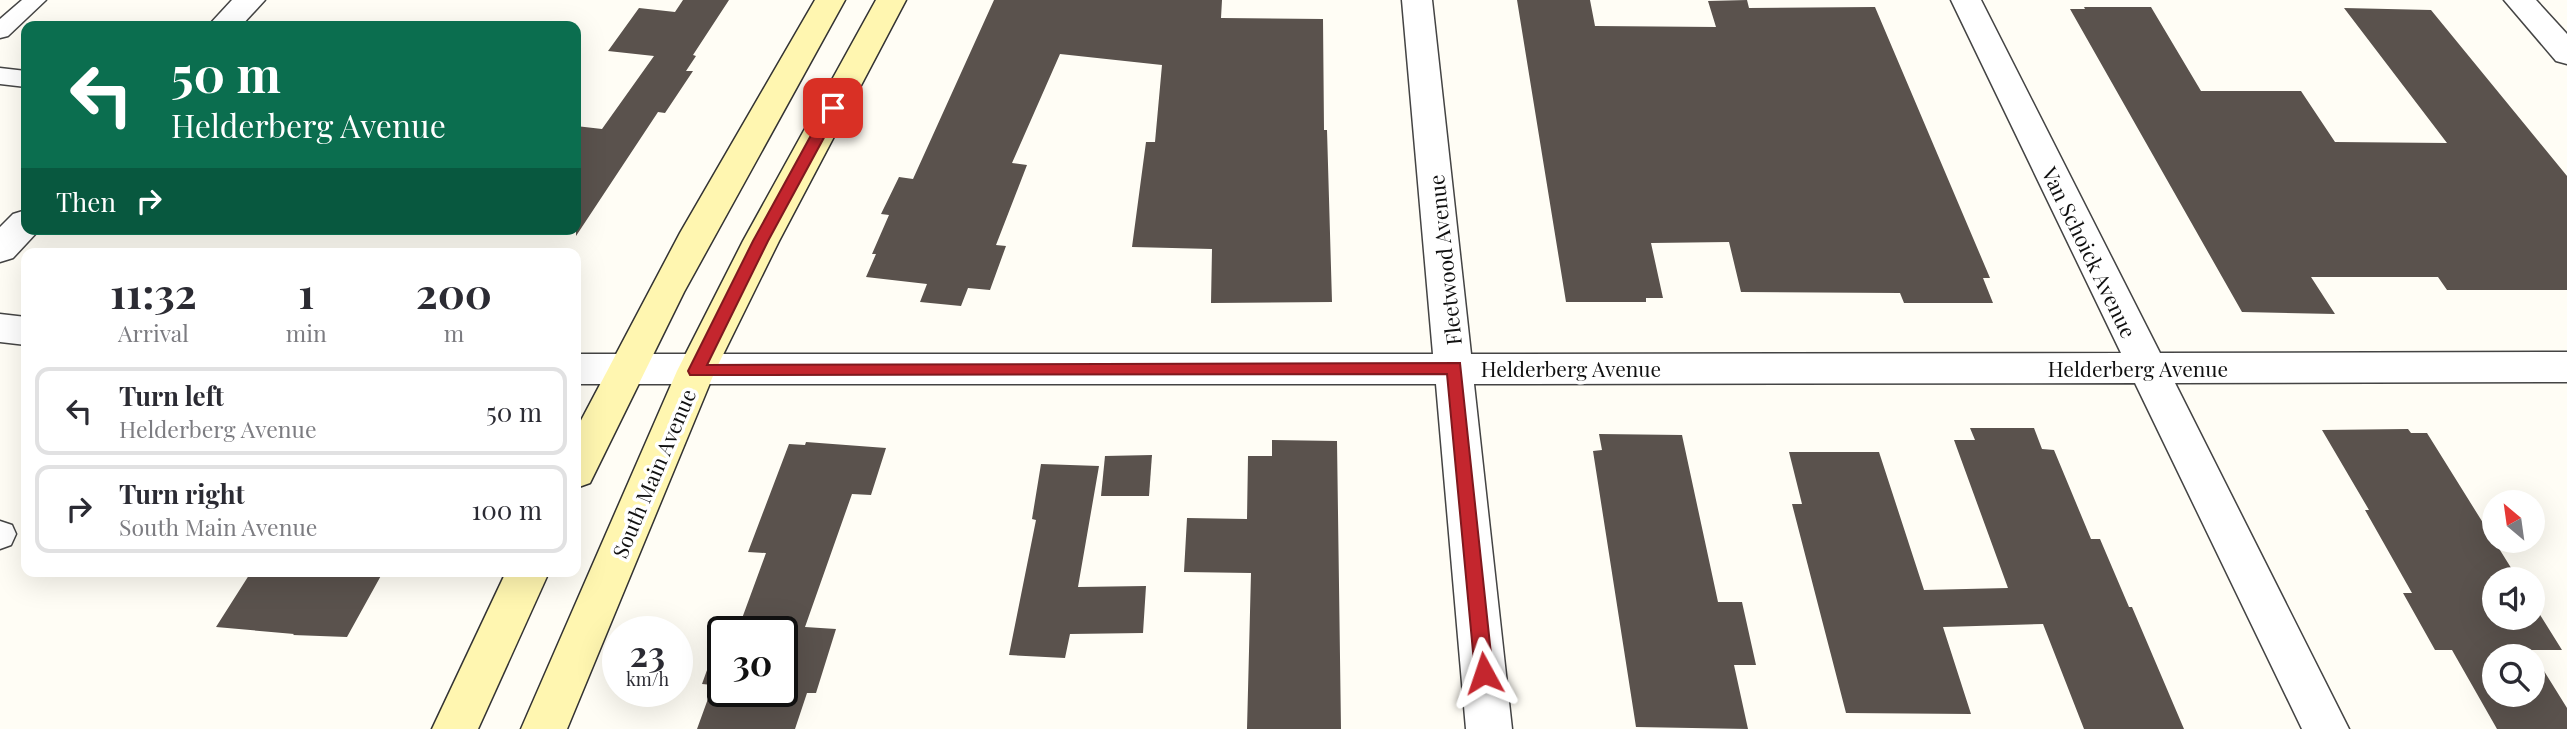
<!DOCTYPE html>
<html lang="en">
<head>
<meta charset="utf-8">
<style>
	body { margin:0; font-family:"Playfair Display",serif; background:#f2f2f3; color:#2b2b33; height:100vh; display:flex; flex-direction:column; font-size:26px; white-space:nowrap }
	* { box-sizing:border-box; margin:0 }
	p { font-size:23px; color:#7c7c81 }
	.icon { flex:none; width:38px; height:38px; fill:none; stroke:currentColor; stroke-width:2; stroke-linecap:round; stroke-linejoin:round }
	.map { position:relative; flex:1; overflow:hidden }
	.side { position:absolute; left:21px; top:248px; width:560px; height:329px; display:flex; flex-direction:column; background:#fff; border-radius:14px; box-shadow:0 7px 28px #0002 }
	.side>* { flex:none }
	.guide { position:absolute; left:21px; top:21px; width:560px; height:214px; border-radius:14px; box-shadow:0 7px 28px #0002; background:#0b6e4f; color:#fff; overflow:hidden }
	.needle { width:46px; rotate:331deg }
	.buttons { position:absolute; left:2482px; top:490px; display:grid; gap:14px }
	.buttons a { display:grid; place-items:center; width:63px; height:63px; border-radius:50%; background:#fff; box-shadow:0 7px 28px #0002; font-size:35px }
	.speed { position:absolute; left:602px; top:616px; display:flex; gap:14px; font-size:35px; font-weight:700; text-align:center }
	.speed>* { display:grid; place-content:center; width:91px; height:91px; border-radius:50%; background:#fff; box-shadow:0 7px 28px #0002; line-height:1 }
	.speed small { font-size:18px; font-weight:400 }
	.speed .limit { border:4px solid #111; border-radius:10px; background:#fff; color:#111 }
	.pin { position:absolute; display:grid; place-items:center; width:60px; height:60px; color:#fff; margin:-30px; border-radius:14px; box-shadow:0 4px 10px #0006 }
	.me { position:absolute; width:77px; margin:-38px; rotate:355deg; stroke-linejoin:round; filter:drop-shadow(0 0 5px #0008) }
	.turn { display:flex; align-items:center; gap:24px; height:147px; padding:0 35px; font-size:32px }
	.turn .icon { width:91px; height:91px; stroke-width:2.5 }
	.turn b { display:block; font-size:49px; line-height:60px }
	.then { display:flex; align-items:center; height:66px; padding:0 35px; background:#0003; gap:14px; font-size:26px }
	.eta { display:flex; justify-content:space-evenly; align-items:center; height:119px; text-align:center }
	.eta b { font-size:42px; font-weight:700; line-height:49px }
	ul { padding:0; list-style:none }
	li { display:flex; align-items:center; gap:21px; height:88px; margin:0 14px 10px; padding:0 21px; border:4px solid #e1e1e2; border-radius:14px }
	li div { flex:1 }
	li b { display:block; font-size:26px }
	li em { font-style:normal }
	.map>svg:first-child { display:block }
	.building { fill:#5a524d; fill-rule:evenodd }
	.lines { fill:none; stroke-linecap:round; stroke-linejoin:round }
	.lane-casing { stroke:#444; stroke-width:3 }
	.street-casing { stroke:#444; stroke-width:3 }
	.secondary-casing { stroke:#333; stroke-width:3 }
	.lane { fill:#fff; fill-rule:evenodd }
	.street { fill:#fff; fill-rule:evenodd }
	.secondary { fill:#fff6b0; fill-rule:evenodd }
	.route { fill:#c4262e; stroke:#7f191e; stroke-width:2 }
	.labels { text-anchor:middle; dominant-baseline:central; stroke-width:7; stroke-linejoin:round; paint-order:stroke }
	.street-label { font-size:21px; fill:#111; stroke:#fff }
</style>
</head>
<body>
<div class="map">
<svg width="2567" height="729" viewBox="0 0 2567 729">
	<rect width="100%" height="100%" fill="#fffdf5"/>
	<g class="building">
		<path d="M683,0H729L693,55L696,56L686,71H693L665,113L658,112L576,236V126L602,129L654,56L608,51L639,8L675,12Z"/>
		<path d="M994,0H1222L1221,18L1323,19L1324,130H1327L1332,302L1211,303L1212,249L1132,247L1146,142H1155L1162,65L1060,54L1012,163L1027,165L996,245L1006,246L990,290L968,288L961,306L920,302L927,284L866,277L876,254H872L889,215L881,214L899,177L913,179Z"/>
		<path d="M1517,0H1590L1595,26L1716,27L1708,1L1747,0L1749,8L1875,7L1990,278H1983L1993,303H1904L1900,293L1741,292L1729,242L1651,243L1663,298H1646V302H1566Z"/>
		<path d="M2084,7H2151L2201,91H2301L2335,142L2447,143L2344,8L2431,10L2567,176V290H2447L2438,277H2311L2335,314L2242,312L2070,9H2085Z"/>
		<path d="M1970,428H2034L2042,449L2054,450L2091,539H2100L2129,607H2132L2184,729H2084L2043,624L1943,627L1971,714L1846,713L1792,504H1802L1789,452H1879L1924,590L2008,588L1954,440H1975Z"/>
		<path d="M2408,429L2411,433H2427L2518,579H2494V618H2532V602L2562,650H2531L2567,708V729H2497L2452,650H2435L2403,593H2412L2365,510H2369L2322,430ZM2494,656H2532V695H2494Z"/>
		<path d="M1599,434L1682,435L1718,602H1742L1756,665H1734L1748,729L1636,727L1593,451L1602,450Z"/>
		<path d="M1272,440L1337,441L1341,729H1247L1251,573L1184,572L1187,518L1247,519L1248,456H1272Z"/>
		<path d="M806,442L886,448L871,495L852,494L805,627L836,629L816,693H807L795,729H697L713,685L702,684L716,645H723V691H782V632H737L766,553L748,552L789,444L805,445Z"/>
		<path d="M1152,455L1149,496H1101L1105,456Z"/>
		<path d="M1041,464L1099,466L1078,587L1146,586L1143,633L1070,634L1065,658L1009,655L1036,520L1032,519Z"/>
		<path d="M251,572H383L347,637L293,635L294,634L216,627Z"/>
	</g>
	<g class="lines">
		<g class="lane-casing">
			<g id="lane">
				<path d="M22,0H46L8,36L0,38V19Z"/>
				<path d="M0,68L26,71V87L0,84Z"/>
				<path d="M0,521L12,525L16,534L11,545L0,549Z"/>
			</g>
		</g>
		<g class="street-casing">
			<g id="street">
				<path d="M232,0H265L241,26H208Z"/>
				<path d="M1402,0H1432L1471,354L2121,353L1951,0H1981L2160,353L2567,352V382L2175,383L2349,729H2302L2135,383L1474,384L1512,729H1466L1436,384H576V354H1433Z"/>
				<path d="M2504,0H2536L2567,34V64L2556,61Z"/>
				<path d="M26,210V229H40L13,258L0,262V227L13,214Z"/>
				<path d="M0,314L26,317V345L0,342Z"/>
			</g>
		</g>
		<g class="secondary-casing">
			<g id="secondary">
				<path d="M815,0H845L684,292L590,483L576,488V430L680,233Z"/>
				<path d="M876,0H906L779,241L715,371L567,729H521L677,371L743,241Z"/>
				<path d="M506,572H549L478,729H432Z"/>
			</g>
		</g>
		<use href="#lane" class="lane"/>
		<use href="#street" class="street"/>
		<use href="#secondary" class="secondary"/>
	</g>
	<path class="route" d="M833,103L840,108L768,241L707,365L1460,363L1493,673L1491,679L1484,682L1477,679L1475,673L1447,374L690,375L688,371L753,241L826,108Z"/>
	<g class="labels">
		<g class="street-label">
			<text transform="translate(2090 252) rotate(64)">Van Schoick Avenue</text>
			<text transform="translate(1444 260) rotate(-96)">Fleetwood Avenue</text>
			<text x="1571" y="368">Helderberg Avenue</text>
			<text x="2138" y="368">Helderberg Avenue</text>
			<text transform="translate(653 473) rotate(-67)">South Main Avenue</text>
		</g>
	</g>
</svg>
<div class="buttons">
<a><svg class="needle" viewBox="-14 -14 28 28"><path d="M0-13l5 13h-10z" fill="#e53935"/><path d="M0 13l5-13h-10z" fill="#7c7c81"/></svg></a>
<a><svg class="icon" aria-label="sound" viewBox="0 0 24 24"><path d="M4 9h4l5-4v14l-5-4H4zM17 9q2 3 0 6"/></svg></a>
<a><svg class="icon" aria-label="search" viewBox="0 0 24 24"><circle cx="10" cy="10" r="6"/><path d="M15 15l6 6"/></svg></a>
</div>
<div class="speed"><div>23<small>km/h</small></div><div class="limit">30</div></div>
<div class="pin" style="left:833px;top:108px;background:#d93025"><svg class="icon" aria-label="arrive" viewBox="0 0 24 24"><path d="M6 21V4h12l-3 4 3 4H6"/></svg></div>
<svg class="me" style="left:1484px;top:673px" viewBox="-20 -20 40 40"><path d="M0-17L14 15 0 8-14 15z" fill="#c4262e" stroke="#fff" stroke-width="4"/></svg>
<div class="guide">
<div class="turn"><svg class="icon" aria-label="left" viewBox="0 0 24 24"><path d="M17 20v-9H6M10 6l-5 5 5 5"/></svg><div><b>50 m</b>Helderberg Avenue</div></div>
<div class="then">Then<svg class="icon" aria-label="right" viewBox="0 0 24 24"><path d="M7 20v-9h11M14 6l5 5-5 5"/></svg></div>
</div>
<section class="side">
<div class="eta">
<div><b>11:32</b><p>Arrival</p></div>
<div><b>1</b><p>min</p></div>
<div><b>200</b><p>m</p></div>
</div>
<ul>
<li><svg class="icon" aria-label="left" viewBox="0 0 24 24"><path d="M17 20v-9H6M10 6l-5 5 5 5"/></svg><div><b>Turn left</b><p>Helderberg Avenue</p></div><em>50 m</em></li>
<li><svg class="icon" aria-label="right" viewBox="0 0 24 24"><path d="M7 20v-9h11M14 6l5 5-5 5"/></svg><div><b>Turn right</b><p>South Main Avenue</p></div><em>100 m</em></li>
</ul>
</section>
</div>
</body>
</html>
